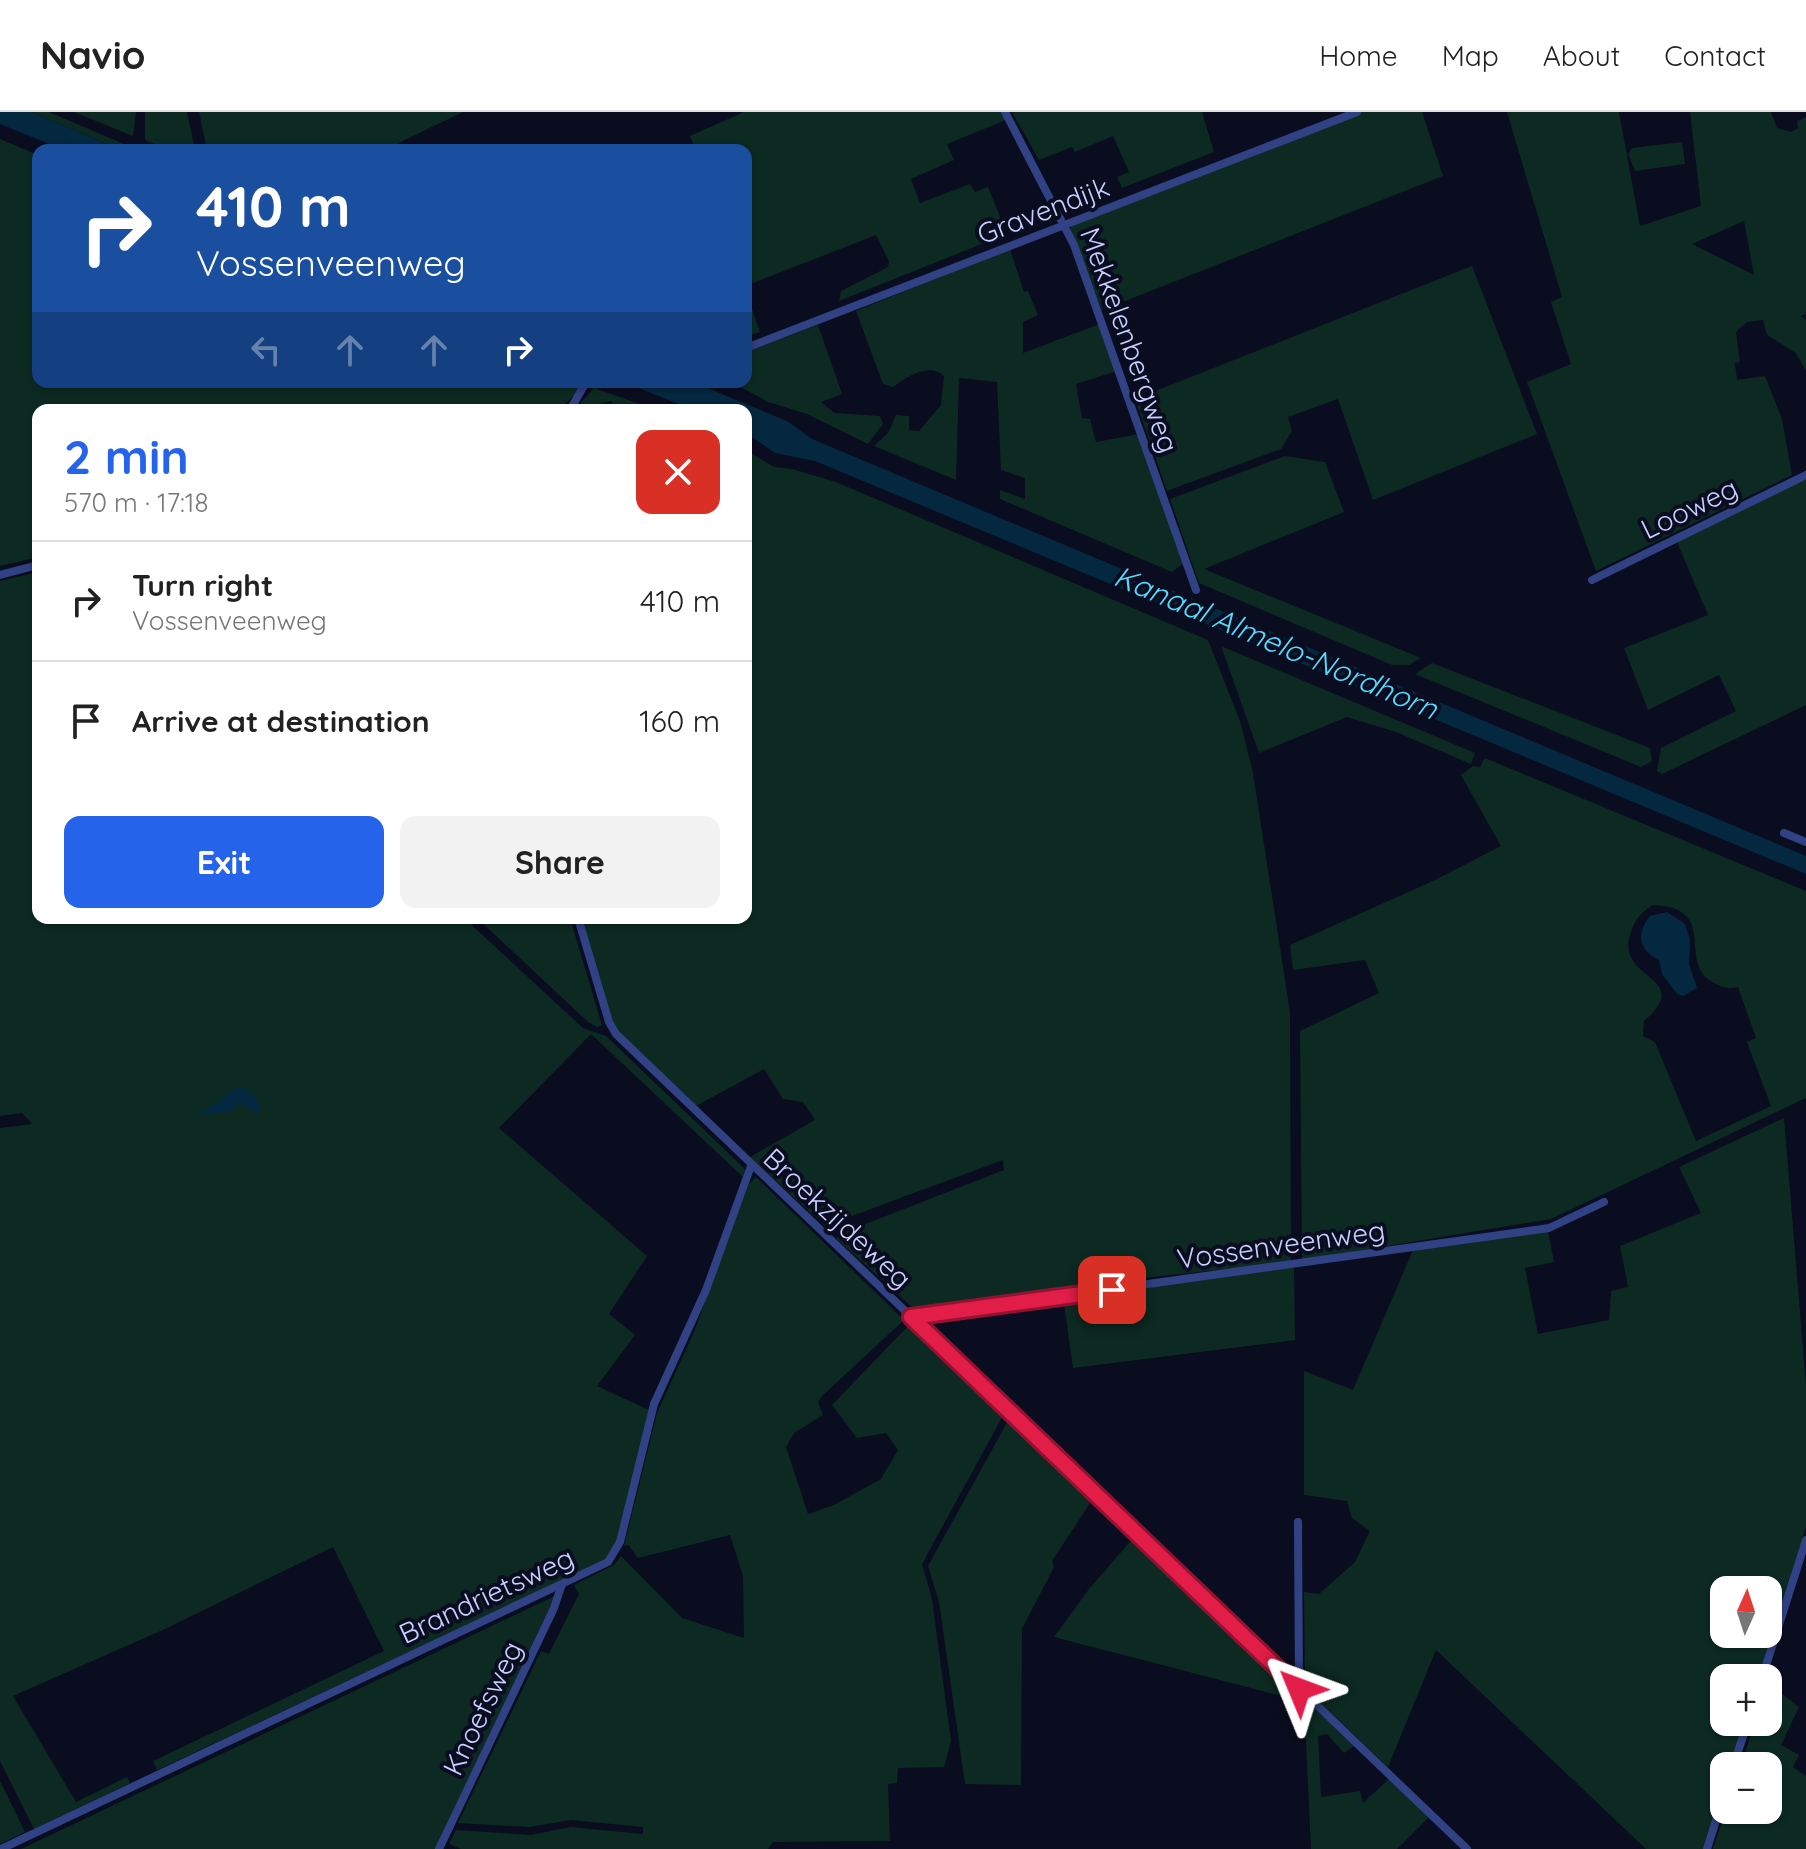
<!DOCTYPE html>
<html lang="en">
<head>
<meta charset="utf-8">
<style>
	body { margin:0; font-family:Quicksand,sans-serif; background:#f2f2f2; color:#222; height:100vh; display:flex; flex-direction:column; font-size:30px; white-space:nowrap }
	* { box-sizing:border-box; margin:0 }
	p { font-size:26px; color:#767676 }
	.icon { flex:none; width:44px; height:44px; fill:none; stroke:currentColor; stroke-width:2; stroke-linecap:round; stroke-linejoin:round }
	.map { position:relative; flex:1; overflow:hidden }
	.drawer { position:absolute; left:32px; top:292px; width:720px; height:520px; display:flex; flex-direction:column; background:#fff; border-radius:16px; box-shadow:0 2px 6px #0004 }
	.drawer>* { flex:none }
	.guide { position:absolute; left:32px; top:32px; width:720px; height:244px; border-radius:16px; box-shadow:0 2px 6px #0004; background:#1a4fa0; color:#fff; overflow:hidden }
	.needle { width:52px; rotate:3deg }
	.controls { position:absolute; left:1710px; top:1464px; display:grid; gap:16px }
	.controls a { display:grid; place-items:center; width:72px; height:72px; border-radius:16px; background:#fff; box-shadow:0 2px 6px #0004; font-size:40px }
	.pin { position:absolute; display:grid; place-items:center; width:68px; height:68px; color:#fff; margin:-34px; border-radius:16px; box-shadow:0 4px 12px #0006 }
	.me { position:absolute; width:88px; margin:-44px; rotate:314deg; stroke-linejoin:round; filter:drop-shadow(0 0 6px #0008) }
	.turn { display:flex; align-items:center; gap:28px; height:168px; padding:0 32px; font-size:36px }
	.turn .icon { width:104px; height:104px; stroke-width:2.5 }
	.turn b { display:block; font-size:56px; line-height:68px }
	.lanes { display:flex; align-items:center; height:76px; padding:0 32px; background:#0003; justify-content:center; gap:40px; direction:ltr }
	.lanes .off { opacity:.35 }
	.round { display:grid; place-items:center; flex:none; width:84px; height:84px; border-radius:16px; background:#f2f2f2 }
	.head { display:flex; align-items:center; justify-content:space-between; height:136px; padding:0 32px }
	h1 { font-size:48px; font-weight:700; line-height:60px; color:#2563eb }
	.action { display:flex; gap:16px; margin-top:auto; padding:16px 32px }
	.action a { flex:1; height:92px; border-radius:16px; background:#2563eb; color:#fff; font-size:32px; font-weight:700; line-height:92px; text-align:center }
	.action a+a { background:#f2f2f2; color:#222 }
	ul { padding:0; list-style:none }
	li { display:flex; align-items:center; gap:24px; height:120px; padding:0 32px; border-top:2px solid #e0e0e0 }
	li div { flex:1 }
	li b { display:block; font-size:30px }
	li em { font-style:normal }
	header { display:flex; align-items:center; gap:48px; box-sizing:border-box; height:112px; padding:0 40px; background:#fff; border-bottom:2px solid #e0e0e0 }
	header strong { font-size:38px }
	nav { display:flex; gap:44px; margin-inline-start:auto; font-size:28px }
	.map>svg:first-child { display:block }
	.green { fill:#0c2a22; fill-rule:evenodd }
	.water { fill:#04283f }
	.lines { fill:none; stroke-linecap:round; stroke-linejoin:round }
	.street { stroke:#304184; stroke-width:8 }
	.route-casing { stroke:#92132f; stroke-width:20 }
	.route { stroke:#e11d48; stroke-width:14 }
	.labels { text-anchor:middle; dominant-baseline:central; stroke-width:8; stroke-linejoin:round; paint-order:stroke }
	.street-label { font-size:28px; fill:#c8d0ff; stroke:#0a0c1f }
	.water-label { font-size:30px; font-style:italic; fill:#56dbff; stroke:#0a0c1f }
</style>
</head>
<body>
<header>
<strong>Navio</strong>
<nav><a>Home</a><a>Map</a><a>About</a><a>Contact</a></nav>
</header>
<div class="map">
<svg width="1806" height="1737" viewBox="0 0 1806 1737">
	<rect width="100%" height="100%" fill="#0a0c1f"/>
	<g class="green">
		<path d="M32,0H49L138,38H121Z"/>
		<path d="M74,0H136L133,24Z"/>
		<path d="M145,0H187L195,38H169L145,28Z"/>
		<path d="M199,0H463L384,38H207Z"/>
		<path d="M744,0H1001L1006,8L947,32L954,48L911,67L920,91L970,72L975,80L988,75L1007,122L839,189L841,179L888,155L889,149L876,123L753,171L746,153V38H696L690,24Z"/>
		<path d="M1012,0H1202L1214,40L1122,76L1117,65L1129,60L1113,24L1075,40L1072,35L1039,48Z"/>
		<path d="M1355,0H1422L1443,64L1102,198L1070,118L1072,112Z"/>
		<path d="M1507,0H1619L1640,114L1701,94L1690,0H1771L1777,16L1791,20L1798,16L1797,9L1806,5V202L1801,204L1806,208V259L1796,241L1767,223L1763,208L1747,210L1736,220L1740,250L1735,251L1737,268L1765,264L1782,307L1792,363L1596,459L1527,270L1571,252L1551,190L1562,185ZM1744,109L1754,163L1692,132Z"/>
		<path d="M0,27L38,43V270H565L580,277L559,298H38V445L0,454Z"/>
		<path d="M1682,30L1685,52L1635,59L1628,42L1632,36Z"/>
		<path d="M1010,137L1024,180L1028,179L1038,203L1023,210V241L1100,212L1117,259L1076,272L1082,306L1090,307L1096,330L1139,322L1185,450L1172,460L1000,387V378L1025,387V366L1001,358L997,270L959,266L956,368L874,334L888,321L896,303L909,304V318L919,319L941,293L944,264C928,250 907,265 893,275L883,272L856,199Z"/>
		<path d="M1472,154L1537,322L1373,388L1338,287L1288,305L1292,319L1281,337L1167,379L1135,287Z"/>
		<path d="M746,179L760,220L746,225Z"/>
		<path d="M818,213L842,282L821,290L835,301L880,304L883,312L868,332L807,302L768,290L731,270H746V240Z"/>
		<path d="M594,276L657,298H615L611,289L575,298Z"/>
		<path d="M746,338L774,355L792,357L836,370L1208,528L1240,609L1253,661L1290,900L1291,1150L1133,1167L914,1197L837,1127V1123L1004,1058L1003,1048L825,1114L750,1045L815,1008L803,990L783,987L764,957L696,994L622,925L604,893L580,806H746Z"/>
		<path d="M1285,344L1325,350L1344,400L1204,457L1421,546L1409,553H1392L1199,471L1170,387Z"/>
		<path d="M1806,366V593L1662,662L1657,659L1661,636L1736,599L1719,563L1648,598L1624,536L1708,503L1677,430Z"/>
		<path d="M38,460V806H464L583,916L606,924L745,1057L743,1065L591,922L499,1016L647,1144L609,1202L635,1223L597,1274L649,1298L615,1439L608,1447L157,1658L153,1649L384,1539L333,1435L165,1517L13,1584L76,1690L127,1665L130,1671L34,1717L0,1649V1016L32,1012L22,1001L0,1004V469Z"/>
		<path d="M1221,534L1475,641L1471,652L1396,620L1347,605L1259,641Z"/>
		<path d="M1432,551L1650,636L1652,649L1641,655L1415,562Z"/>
		<path d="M1485,646L1806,779V986L1551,1107L1302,1148L1300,919L1379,881L1365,848L1293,858L1290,833L1433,769L1501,734L1461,663L1473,654L1480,655ZM1653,793C1721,796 1675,850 1714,871C1724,876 1728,877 1738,875L1756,926L1747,930L1771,994L1696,1029L1655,930L1643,924L1644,909C1696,864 1616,869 1630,823C1634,809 1640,801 1653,793Z"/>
		<path d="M477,806H570L602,913L597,915L588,910Z"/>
		<path d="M1784,1006L1806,1273V1415L1758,1566H1724V1610H1744L1730,1654H1724V1674L1704,1737H1646L1436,1538L1388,1655L1305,1576L1304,1480L1319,1482L1355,1450L1370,1419L1352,1406L1347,1389L1304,1383V1259L1353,1278L1413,1138L1548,1119L1554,1150L1525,1156L1538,1222L1609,1208L1611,1179L1628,1175L1620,1134L1701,1101L1679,1055ZM1724,1478H1768V1522H1724Z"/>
		<path d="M756,1065L904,1208L822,1284L818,1290L823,1303L794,1321L786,1335L808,1402L834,1393L881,1367L898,1338L886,1321L857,1326L832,1293L909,1213L914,1211L1005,1300L922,1452L932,1487L951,1629L944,1655L898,1656L897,1671L888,1672L890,1729L773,1730L768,1737H461L449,1732L456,1718L531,1723L571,1715L643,1722V1715L571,1708L530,1715L458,1711L541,1539L549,1542L579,1482L574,1473L614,1453L621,1444L682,1506L744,1526L743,1464L730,1423L638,1446L628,1433L624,1434L657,1301L694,1220L749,1072Z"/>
		<path d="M1294,1154L1295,1228L1073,1256L1063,1185Z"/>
		<path d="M1010,1305L1094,1385L1052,1449L1054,1455L1022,1517L1021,1673L965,1672L939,1490L928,1454Z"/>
		<path d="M1135,1424L1295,1577L1297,1588L1054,1525L1089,1477Z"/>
		<path d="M555,1484L435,1737H21Z"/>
		<path d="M1768,1571L1799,1595L1781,1633L1799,1643L1793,1655L1806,1664V1737H1713L1726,1698H1768V1654H1741L1755,1610H1768Z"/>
		<path d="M1304,1587L1354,1634L1344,1641L1327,1622L1318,1624L1321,1685L1360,1679L1363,1691L1389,1667L1430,1704L1397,1737H1311Z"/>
		<path d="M0,1669L25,1720L0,1732Z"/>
	</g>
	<g class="water">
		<path d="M0,0H32L121,38H64L0,12Z"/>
		<path d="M623,270H693L787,309L812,327L1806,744V762L815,349L775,341L746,321V298H694Z"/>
		<path d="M1667,800L1685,812L1690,827L1689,852L1697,876L1683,884L1677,882L1662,862L1659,848C1638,838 1636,821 1650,804Z"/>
		<path d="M238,975C251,976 264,990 258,1002L239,991L229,1000L198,1003Z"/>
	</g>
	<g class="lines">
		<g class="street">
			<path d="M1005,0L1074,133L1196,478"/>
			<path d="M746,236L1357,0"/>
			<path d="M570,298L586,270"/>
			<path d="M0,463L38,453"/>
			<path d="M1592,468L1806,363"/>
			<path d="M1784,721L1806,730"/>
			<path d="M578,806L609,910L616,922L1467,1737"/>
			<path d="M911,1205L1549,1116L1604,1090"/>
			<path d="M1298,1410L1299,1577"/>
			<path d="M1762,1566L1806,1428"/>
			<path d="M1733,1654L1748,1610"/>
			<path d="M1,1737L608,1450L620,1430L654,1292L706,1178L751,1054"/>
			<path d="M439,1737L554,1496L562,1472"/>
			<path d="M1707,1737L1724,1683"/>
		</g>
	</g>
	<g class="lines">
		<g class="route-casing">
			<path id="route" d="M1112,1178L911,1205L1299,1577"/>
		</g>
		<use href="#route" class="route"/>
	</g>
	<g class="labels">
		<g class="street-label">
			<text transform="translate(1043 98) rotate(-21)">Gravendijk</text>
			<text transform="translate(1130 228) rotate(70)">Mekkelenbergweg</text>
			<text transform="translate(1689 396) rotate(-26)">Looweg</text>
			<text transform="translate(838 1106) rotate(43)">Broekzijdeweg</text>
			<text transform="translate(1281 1132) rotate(-8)">Vossenveenweg</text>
			<text transform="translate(486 1483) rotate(-25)">Brandrietsweg</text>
			<text transform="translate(482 1596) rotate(-64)">Knoefsweg</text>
		</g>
		<g class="water-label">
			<text transform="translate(1276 530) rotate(23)">Kanaal Almelo-Nordhorn</text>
		</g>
	</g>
</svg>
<div class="controls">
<a><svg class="needle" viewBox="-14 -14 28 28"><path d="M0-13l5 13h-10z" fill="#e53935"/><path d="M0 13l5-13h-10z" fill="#767676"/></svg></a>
<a>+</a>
<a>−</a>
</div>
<div class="pin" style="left:1112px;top:1178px;background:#d93025"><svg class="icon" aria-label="arrive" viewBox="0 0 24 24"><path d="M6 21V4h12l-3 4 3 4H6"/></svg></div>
<svg class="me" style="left:1299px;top:1577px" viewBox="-20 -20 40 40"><path d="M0-17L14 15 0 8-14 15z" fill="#e11d48" stroke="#fff" stroke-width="4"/></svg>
<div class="guide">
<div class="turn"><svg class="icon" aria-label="right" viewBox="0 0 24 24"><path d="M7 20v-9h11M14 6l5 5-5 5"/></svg><div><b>410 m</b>Vossenveenweg</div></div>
<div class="lanes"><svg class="icon off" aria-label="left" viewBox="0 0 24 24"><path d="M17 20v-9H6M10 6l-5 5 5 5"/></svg><svg class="icon off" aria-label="ahead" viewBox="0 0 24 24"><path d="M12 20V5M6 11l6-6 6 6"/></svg><svg class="icon off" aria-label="ahead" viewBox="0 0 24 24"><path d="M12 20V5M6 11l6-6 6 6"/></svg><svg class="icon" aria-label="right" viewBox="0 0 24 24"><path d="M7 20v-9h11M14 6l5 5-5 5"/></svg></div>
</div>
<section class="drawer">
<div class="head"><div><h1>2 min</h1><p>570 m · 17:18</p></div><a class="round" style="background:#d93025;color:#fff"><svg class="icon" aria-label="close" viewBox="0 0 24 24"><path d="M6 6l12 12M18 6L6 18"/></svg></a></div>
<ul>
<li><svg class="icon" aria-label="right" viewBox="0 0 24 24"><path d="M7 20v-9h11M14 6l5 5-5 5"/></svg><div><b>Turn right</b><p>Vossenveenweg</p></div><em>410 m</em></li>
<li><svg class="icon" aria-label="arrive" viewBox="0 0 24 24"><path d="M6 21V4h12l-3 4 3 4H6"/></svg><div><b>Arrive at destination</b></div><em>160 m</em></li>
</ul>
<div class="action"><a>Exit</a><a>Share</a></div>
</section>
</div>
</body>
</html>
